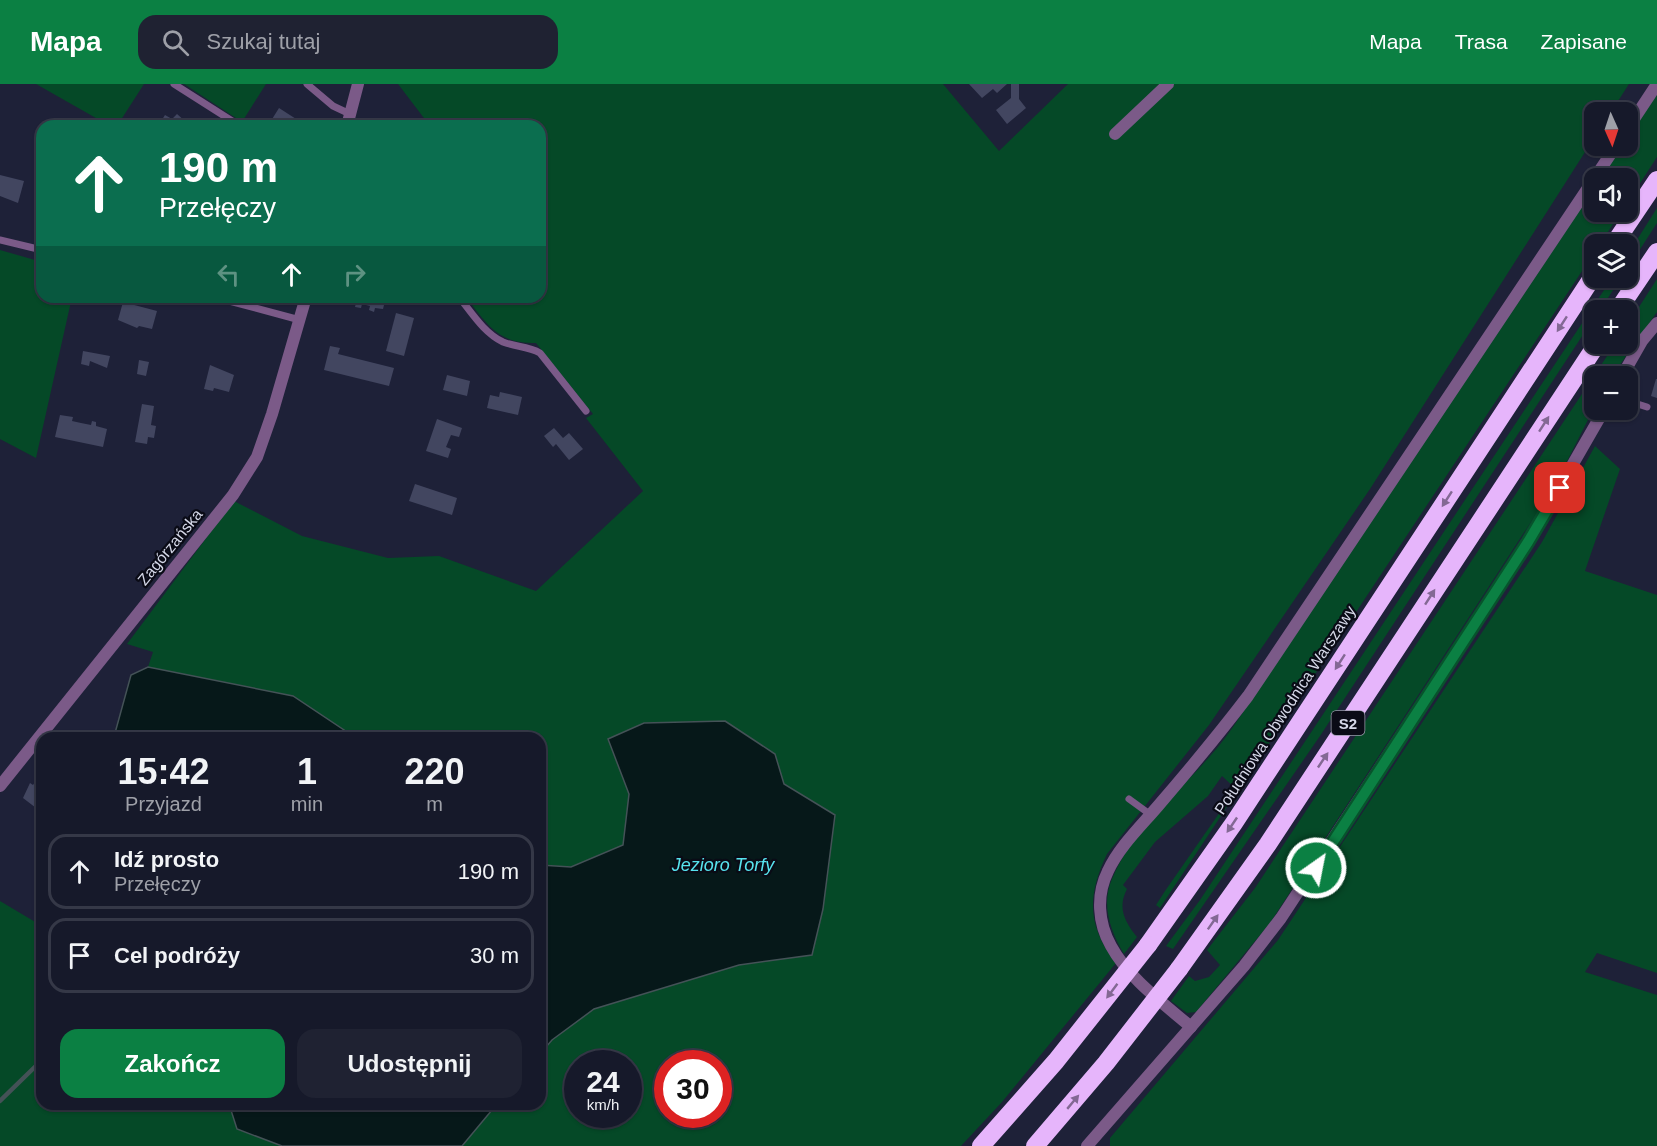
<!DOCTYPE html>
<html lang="pl">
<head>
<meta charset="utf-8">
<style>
	body { margin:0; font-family:Helvetica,sans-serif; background:#1f2232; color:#f1f3f6; height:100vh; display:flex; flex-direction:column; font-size:22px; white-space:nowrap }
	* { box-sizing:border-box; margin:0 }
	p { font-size:20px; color:#9ea0a8 }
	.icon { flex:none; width:33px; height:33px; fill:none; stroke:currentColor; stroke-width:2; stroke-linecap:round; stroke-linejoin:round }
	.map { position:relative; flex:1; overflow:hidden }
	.drawer { position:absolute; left:36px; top:648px; width:510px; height:378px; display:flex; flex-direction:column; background:#16192a; border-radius:18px; box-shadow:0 2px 4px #0004,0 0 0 2px #353847 }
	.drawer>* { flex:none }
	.hud { position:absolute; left:36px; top:36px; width:510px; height:183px; border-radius:18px; box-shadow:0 2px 4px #0004,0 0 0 2px #353847; background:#0b6e4f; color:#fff; overflow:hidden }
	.needle { width:39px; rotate:177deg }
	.tools { position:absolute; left:1584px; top:18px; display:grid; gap:12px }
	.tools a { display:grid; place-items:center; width:54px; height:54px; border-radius:12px; background:#16192a; box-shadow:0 2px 4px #0004,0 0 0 2px #353847; font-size:30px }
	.speed { position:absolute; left:564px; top:966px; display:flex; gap:12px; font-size:30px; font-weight:700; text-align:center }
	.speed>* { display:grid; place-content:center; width:78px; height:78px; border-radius:50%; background:#16192a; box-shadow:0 2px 4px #0004,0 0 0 2px #353847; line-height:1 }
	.speed small { font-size:15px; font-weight:400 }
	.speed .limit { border:9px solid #d22; background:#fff; color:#111 }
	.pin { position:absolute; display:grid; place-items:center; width:51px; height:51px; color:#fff; margin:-26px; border-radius:12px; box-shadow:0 3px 9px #0006 }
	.me { position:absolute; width:66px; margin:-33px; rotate:33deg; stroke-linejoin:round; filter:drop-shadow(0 0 4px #0008) }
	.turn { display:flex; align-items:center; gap:21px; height:126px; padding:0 24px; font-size:27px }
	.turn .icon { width:78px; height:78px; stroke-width:2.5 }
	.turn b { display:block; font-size:42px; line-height:51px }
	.lanes { display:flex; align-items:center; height:57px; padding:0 24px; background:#0003; justify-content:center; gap:30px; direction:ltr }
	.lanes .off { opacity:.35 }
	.eta { display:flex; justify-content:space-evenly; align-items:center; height:102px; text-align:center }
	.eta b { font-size:36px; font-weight:600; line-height:42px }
	.primary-button { display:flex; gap:12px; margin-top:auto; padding:12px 24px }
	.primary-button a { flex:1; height:69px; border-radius:18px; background:#0b8043; color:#fff; font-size:24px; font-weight:600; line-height:69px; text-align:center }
	.primary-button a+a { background:#1f2232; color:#f1f3f6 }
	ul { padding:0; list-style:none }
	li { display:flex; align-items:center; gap:18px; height:75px; margin:0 12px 9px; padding:0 12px; border:3px solid #353847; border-radius:18px }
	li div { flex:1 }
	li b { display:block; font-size:22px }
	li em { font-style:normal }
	header { display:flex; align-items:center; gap:36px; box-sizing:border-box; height:84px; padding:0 30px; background:#0b8043; color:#fff }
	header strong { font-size:28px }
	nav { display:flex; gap:33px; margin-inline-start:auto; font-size:21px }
	.search { width:420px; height:54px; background:#1f2232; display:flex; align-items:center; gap:15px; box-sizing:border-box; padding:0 21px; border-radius:18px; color:#9ea0a8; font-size:22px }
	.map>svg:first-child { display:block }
	.green { fill:#054927; fill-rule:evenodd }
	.water { fill:#061819; stroke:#445257; stroke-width:1.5 }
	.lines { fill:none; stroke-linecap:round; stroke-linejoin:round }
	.stream { stroke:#445257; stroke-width:4.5 }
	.building { fill:#424660 }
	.service { stroke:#7b5a88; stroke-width:7 }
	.minor { stroke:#7b5a88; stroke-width:12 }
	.motorway { stroke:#e6b5fb; stroke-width:18 }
	.motorway-bridge { stroke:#e6b5fb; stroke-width:18 }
	.oneway { fill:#836894 }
	.route-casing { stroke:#07532c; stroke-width:15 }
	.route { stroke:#0b8043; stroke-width:10 }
	.labels { text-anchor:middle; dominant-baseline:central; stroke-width:4.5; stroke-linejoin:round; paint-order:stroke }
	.shield { fill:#0a0b16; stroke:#989aa9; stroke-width:1.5 }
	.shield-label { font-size:15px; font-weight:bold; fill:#d5d8e8 }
	.street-label { font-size:16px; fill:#d5d8e8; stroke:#0a0b16 }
	.water-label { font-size:18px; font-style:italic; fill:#57e3ee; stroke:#0a0b16 }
</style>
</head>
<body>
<header>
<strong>Mapa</strong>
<div class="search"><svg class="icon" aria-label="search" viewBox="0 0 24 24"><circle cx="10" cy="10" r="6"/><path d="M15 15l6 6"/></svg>Szukaj tutaj</div>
<nav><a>Mapa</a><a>Trasa</a><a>Zapisane</a></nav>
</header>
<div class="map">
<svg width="1657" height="1062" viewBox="0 0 1657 1062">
	<rect width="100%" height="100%" fill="#1e2138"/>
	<g class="green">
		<path d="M36,0H144L117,42H110Z"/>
		<path d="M184,0H266L242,38Z"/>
		<path d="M398,0H943L999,67L1068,0H1629L1611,28H1594V54L1370,405L1209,641L1107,770C1087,812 1087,842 1116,879L1002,1018L961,1062H0V817L42,842V1020H540V654H119L115,649L131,591L148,583L153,568L127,560L234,417L302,452L388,474L439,472L536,507L643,407L586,334L593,330L536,259C502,259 492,247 472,221L482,213H540V42H430ZM578,980H628V1030H578ZM668,980H718V1030H668Z"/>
		<path d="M1657,9V73L1628,118V94H1600L1622,62H1628V53Z"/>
		<path d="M1594,102V128H1621L1600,160H1594V169L1160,824L1156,821L1165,807L1236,705L1222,692L1208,712L1155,758L1123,801L1127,805C1117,824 1125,838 1137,853L1124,870C1110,847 1101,820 1112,795C1137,735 1197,696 1233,643C1355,464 1474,283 1594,102Z"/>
		<path d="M1657,124V139L1628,184V170Z"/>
		<path d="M0,166L42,178V213H72L36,374L0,355Z"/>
		<path d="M1612,194H1621L1600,226H1594V234L1320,652L1173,865L1166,862L1200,816Z"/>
		<path d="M1657,195V228L1612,292H1594V324L1555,401L1270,839L1196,928L1187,929L1171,917L1189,892L1195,897L1209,893L1220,881L1207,866L1255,804L1615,260H1628V240Z"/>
		<path d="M1595,362L1620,385L1585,487L1657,511V889L1597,869L1585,888L1657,911V1062H1110V1054L1278,856L1542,458Z"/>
	</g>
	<g class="water">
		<path d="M148,583L293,612L356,654H119L115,649L131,591Z"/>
		<path d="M725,637L775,670L784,700L835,731L823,825L812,871L739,881L594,925L552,956L540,970V781L571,783L623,761L629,710L608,655L644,639Z"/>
		<path d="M229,1020H497L462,1062H282L237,1045Z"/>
	</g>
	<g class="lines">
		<path class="stream" d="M0,1017L42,976"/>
	</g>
	<g class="building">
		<path d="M969,0H1007L997,9L993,5L982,14Z"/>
		<path d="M1011,0H1019V15L1026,24L1007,40L996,26L1011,14Z"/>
		<path d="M279,24L307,42L269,40Z"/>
		<path d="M177,30L186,38L184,42H158L165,31L172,35Z"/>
		<path d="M0,91L24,97L18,119L0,112Z"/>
		<path d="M349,213H386L383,225L375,224L374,228L369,226L370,222L362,220L361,224L355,223L356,219L348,217Z"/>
		<path d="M123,218L157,227L152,245L139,242L137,244L118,236Z"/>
		<path d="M396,229L414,234L404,272L386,267Z"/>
		<path d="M330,262L340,264L338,270L394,284L389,302L324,286Z"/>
		<path d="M83,267L110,272L107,284L90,277L89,282L81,280Z"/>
		<path d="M139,276L149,278L146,292L137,290Z"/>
		<path d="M210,281L234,291L229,308L214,304L213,307L204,305Z"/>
		<path d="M447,291L470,297L467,312L443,306Z"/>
		<path d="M1656,295H1657V314L1651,312Z"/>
		<path d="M500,308L522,313L518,331L487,324L490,311L499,313Z"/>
		<path d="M142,320L154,322L151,341L156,342L154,354L148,353L147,360L135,358Z"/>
		<path d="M60,331L73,333L72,337L81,339L91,341L92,337L96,338V342L107,345L103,363L55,353Z"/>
		<path d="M437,335L462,344L459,353L451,351L446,363L451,365L448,374L426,367Z"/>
		<path d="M554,344L563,354L569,349L583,365L569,376L556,360L553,363L544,352Z"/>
		<path d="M415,400L457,414L452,431L409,417Z"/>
		<path d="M37,695L42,698L40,727L23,714L30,699L33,701Z"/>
	</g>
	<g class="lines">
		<g class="service">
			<path d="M174,0L240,42"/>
			<path d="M307,0L333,22L350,30"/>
			<path d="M0,156L42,166"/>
			<path d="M214,213L300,236"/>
			<path d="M459,213C472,229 484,249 503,258C515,263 528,262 540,269L586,327"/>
			<path d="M1628,317L1647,323"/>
			<path d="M1129,715L1151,731"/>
		</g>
		<g class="minor">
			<path d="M347,42L358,0"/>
			<path d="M1628,44L1657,0"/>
			<path d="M1115,50L1168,0"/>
			<path d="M1622,292L1642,257L1657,239"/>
			<path d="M0,702L233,411L257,373L272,330L306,213"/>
			<path d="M1191,943C1163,919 1129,895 1111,862C1098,839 1096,811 1108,787C1119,763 1141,742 1158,722C1189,686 1219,650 1248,612L1616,62"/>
			<path d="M1087,1062L1244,882L1281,834L1528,458L1604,326"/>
		</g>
		<g class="motorway">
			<path d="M1614,160L1657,96"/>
			<path d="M1618,226L1657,168"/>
			<path d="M1148,861L1234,739L1594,191"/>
			<path d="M1179,885L1268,760L1597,260"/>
		</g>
		<g class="motorway-bridge">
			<path d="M981,1062L1056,977L1148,861"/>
			<path d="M1035,1062L1106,979L1179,885"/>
		</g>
	</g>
	<defs><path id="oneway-solid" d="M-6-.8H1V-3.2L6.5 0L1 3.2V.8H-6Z" transform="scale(1.5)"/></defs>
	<g class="oneway">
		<use href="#oneway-solid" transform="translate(1562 240) rotate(123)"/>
		<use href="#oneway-solid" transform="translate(1544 340) rotate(-57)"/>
		<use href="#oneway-solid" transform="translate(1447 415) rotate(123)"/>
		<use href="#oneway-solid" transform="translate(1430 513) rotate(-57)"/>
		<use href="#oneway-solid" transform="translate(1340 578) rotate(123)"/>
		<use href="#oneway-solid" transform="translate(1323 676) rotate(-56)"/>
		<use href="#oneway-solid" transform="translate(1232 741) rotate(124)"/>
		<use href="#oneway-solid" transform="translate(1213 838) rotate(-55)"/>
		<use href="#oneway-solid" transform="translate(1112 907) rotate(127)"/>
		<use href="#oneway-solid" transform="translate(1073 1018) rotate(-50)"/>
	</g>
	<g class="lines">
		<g class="route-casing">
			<path id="route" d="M1316,784L1528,458L1560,404"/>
		</g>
		<use href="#route" class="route"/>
	</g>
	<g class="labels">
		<rect class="shield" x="1331.5" y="627" width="33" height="24" rx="4.5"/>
		<g class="shield-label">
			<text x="1348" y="639">S2</text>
		</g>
		<g class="street-label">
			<text transform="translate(170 463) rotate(-51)">Zagórzańska</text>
			<text transform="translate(1285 626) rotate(-57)">Południowa Obwodnica Warszawy</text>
		</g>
		<g class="water-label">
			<text x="723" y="781">Jezioro Torfy</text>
		</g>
	</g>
</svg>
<div class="tools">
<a><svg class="needle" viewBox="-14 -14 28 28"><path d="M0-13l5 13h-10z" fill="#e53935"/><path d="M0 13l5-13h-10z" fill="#9ea0a8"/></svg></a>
<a><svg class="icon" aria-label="sound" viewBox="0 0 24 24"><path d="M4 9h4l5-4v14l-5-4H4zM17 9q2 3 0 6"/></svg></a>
<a><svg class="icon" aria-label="layers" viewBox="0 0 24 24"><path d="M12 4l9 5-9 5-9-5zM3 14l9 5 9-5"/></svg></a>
<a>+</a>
<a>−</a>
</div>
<div class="speed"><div>24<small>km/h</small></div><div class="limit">30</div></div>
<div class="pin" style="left:1560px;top:404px;background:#d93025"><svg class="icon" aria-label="arrive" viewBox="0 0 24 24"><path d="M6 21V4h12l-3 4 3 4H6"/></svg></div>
<svg class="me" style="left:1316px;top:784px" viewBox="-20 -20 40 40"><circle r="17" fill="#0b8043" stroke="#fff" stroke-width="3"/><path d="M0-11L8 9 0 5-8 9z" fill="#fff"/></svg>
<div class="hud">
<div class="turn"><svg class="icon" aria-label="ahead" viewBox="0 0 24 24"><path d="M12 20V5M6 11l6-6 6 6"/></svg><div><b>190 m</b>Przełęczy</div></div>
<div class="lanes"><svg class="icon off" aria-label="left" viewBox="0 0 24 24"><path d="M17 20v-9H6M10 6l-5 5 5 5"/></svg><svg class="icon" aria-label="ahead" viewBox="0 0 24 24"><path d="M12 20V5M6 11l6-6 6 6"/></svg><svg class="icon off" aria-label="right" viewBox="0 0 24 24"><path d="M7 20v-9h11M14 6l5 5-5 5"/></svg></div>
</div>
<section class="drawer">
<div class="eta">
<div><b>15:42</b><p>Przyjazd</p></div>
<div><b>1</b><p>min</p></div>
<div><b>220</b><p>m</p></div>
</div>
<ul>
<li><svg class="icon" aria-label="ahead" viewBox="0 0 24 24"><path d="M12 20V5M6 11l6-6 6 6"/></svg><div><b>Idź prosto</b><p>Przełęczy</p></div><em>190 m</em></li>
<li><svg class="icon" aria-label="arrive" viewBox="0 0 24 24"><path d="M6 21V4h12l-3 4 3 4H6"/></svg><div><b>Cel podróży</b></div><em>30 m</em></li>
</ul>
<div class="primary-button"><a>Zakończ</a><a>Udostępnij</a></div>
</section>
</div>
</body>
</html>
